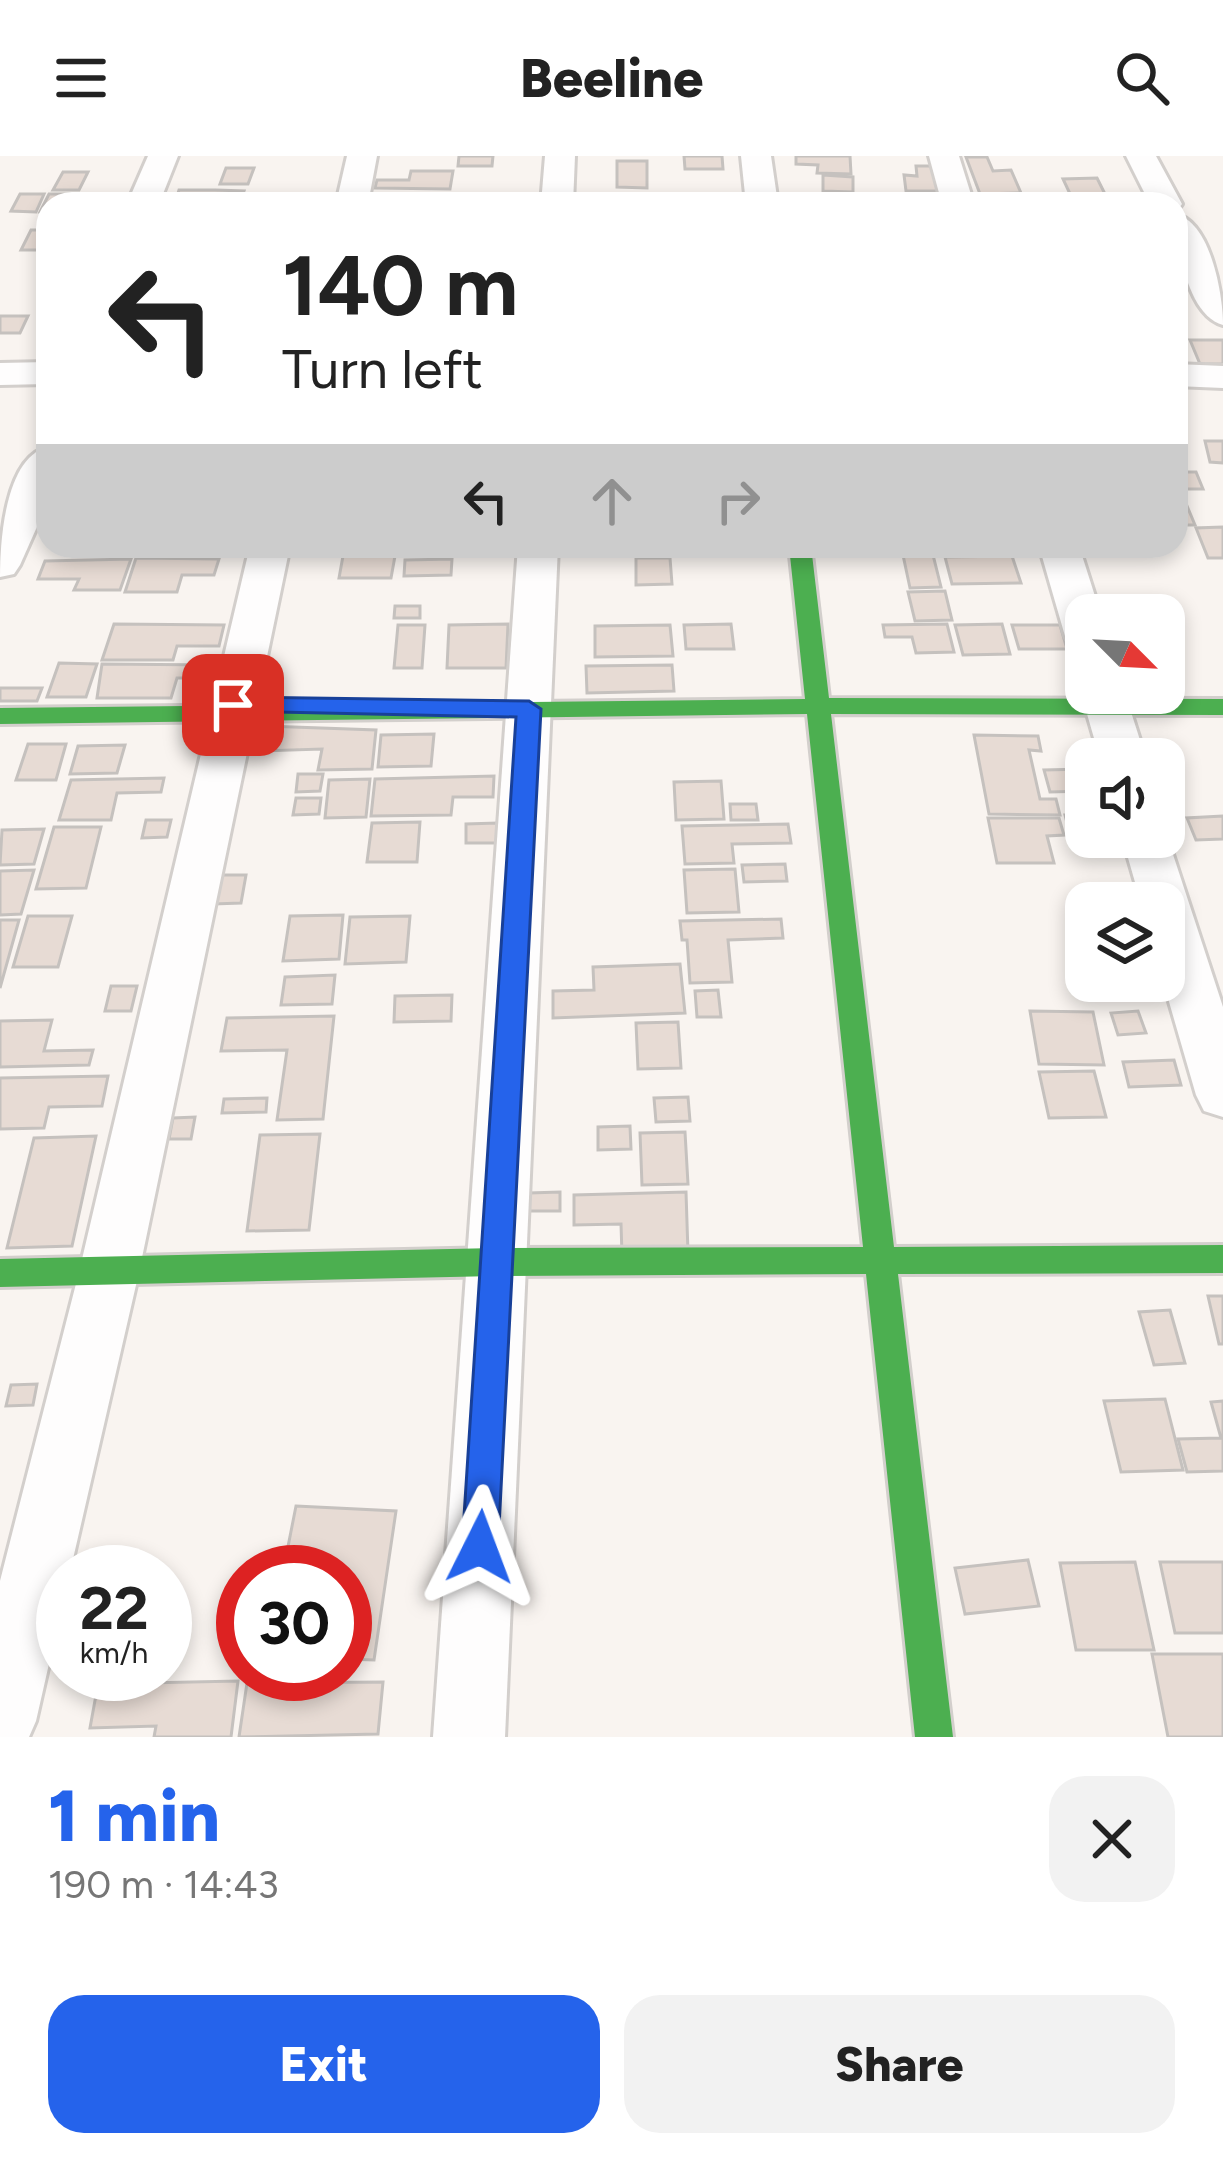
<!DOCTYPE html>
<html lang="en">
<head>
<meta charset="utf-8">
<style>
	body { margin:0; font-family:Figtree,sans-serif; background:#f2f2f2; color:#222; height:100vh; display:flex; flex-direction:column; font-size:45px; white-space:nowrap }
	* { box-sizing:border-box; margin:0 }
	p { font-size:39px; color:#767676 }
	.icon { flex:none; width:66px; height:66px; fill:none; stroke:currentColor; stroke-width:2; stroke-linecap:round; stroke-linejoin:round }
	.map { position:relative; height:1581px; overflow:hidden }
	.panel { display:flex; flex-direction:column; background:#fff; flex:1 }
	.panel>* { flex:none }
	.top-card { position:absolute; left:36px; top:36px; width:1152px; height:366px; border-radius:36px; box-shadow:0 6px 18px #0003; background:#fff; color:#222; overflow:hidden }
	.needle { width:78px; rotate:114deg }
	.buttons { position:absolute; left:1065px; top:438px; display:grid; gap:24px }
	.buttons a { display:grid; place-items:center; width:120px; height:120px; border-radius:24px; background:#fff; box-shadow:0 6px 18px #0003; font-size:60px }
	.speed { position:absolute; left:36px; top:1389px; display:flex; gap:24px; font-size:60px; font-weight:700; text-align:center }
	.speed>* { display:grid; place-content:center; width:156px; height:156px; border-radius:50%; background:#fff; box-shadow:0 6px 18px #0003; line-height:1 }
	.speed small { font-size:30px; font-weight:400 }
	.speed .limit { border:18px solid #d22; background:#fff; color:#111 }
	.pin { position:absolute; display:grid; place-items:center; width:102px; height:102px; color:#fff; margin:-51px; border-radius:24px; box-shadow:0 6px 18px #0006 }
	.me { position:absolute; width:132px; margin:-66px; rotate:3deg; stroke-linejoin:round; filter:drop-shadow(0 0 9px #0008) }
	.turn { display:flex; align-items:center; gap:42px; height:252px; padding:0 48px; font-size:54px }
	.turn .icon { width:156px; height:156px; stroke-width:2.5 }
	.turn b { display:block; font-size:84px; line-height:102px }
	.lanes { display:flex; align-items:center; height:114px; padding:0 48px; background:#0003; justify-content:center; gap:60px; direction:ltr }
	.lanes .off { opacity:.35 }
	.round { display:grid; place-items:center; flex:none; width:126px; height:126px; border-radius:36px; background:#f2f2f2 }
	.head { display:flex; align-items:center; justify-content:space-between; height:204px; padding:0 48px }
	h1 { font-size:72px; font-weight:800; line-height:90px; color:#2563eb }
	.button { display:flex; gap:24px; margin-top:auto; padding:24px 48px }
	.button a { flex:1; height:138px; border-radius:36px; background:#2563eb; color:#fff; font-size:48px; font-weight:800; line-height:138px; text-align:center }
	.button a+a { background:#f2f2f2; color:#222 }
	header { display:flex; justify-content:space-between; align-items:center; height:156px; padding:0 48px; background:#fff; font-size:54px; font-weight:800 }
	.map>svg:first-child { display:block }
	.building { fill:#e7dbd4; stroke:#c5c1be; stroke-width:3 }
	.lines { fill:none; stroke-linecap:round; stroke-linejoin:round }
	.street-casing { stroke:#d3cfcc; stroke-width:6 }
	.fast-casing { stroke:#d3cfcc; stroke-width:6 }
	.street { fill:#fefdfd; fill-rule:evenodd }
	.fast { fill:#4caf50; fill-rule:evenodd }
	.route { fill:#2563eb; stroke:#184099; stroke-width:3 }
</style>
</head>
<body>
<header><svg class="icon" aria-label="menu" viewBox="0 0 24 24"><path d="M4 6h16M4 12h16M4 18h16"/></svg>Beeline<svg class="icon" aria-label="search" viewBox="0 0 24 24"><circle cx="10" cy="10" r="6"/><path d="M15 15l6 6"/></svg></header>
<div class="map">
<svg width="1223" height="1581" viewBox="0 0 1223 1581">
	<rect width="100%" height="100%" fill="#f9f4f0"/>
	<g class="building">
		<path d="M459,0H493L492,10H458Z"/>
		<path d="M684,0H722L723,13H685Z"/>
		<path d="M796,0H850L851,18L817,17L818,9L796,8Z"/>
		<path d="M966,1H987L993,15L1011,14L1021,37L980,38Z"/>
		<path d="M617,5H647V32L617,31Z"/>
		<path d="M916,10H934L937,35H906L904,19L917,20Z"/>
		<path d="M226,12H254L248,28H220Z"/>
		<path d="M411,15H453L450,33L375,32L377,24H409Z"/>
		<path d="M63,16H88L79,34H53Z"/>
		<path d="M823,19L853,21V36L823,35Z"/>
		<path d="M1097,22L1106,40H1071L1063,23Z"/>
		<path d="M179,34H215L244,35L239,48H206L208,44H176Z"/>
		<path d="M20,38H44L36,56L11,55Z"/>
		<path d="M49,38H78L74,48H48V56H40Z"/>
		<path d="M31,74H48V94H21Z"/>
		<path d="M0,160H28L20,177H0Z"/>
		<path d="M1190,184H1223V208H1200Z"/>
		<path d="M1205,285H1223V307L1210,306Z"/>
		<path d="M1176,316H1196L1203,333H1179Z"/>
		<path d="M1176,338H1182L1195,369H1176Z"/>
		<path d="M1223,371V402H1208L1196,372Z"/>
		<path d="M140,390H179L177,398H137Z"/>
		<path d="M941,390H990L992,397L943,398Z"/>
		<path d="M903,399H933L941,431L910,432Z"/>
		<path d="M343,400H395L391,422H339Z"/>
		<path d="M1012,400L1021,427L952,428L945,401Z"/>
		<path d="M136,402L219,403L214,419H182L177,436H125Z"/>
		<path d="M636,402H670L672,428L636,429Z"/>
		<path d="M131,403L120,434H74L79,423H38L45,405Z"/>
		<path d="M452,403L451,419L404,420L405,404Z"/>
		<path d="M945,435L952,464L915,465L908,436Z"/>
		<path d="M395,450H420V462H394Z"/>
		<path d="M114,468L224,469L219,490H177L173,504H102Z"/>
		<path d="M508,468L506,512H447L449,469Z"/>
		<path d="M731,468L734,493H686L684,469Z"/>
		<path d="M947,468L954,496L916,497L912,481H885L883,469Z"/>
		<path d="M1002,468L1010,498L963,499L955,469Z"/>
		<path d="M398,469H425L422,512H394Z"/>
		<path d="M670,469L673,500L595,501V470Z"/>
		<path d="M1012,469H1060L1067,493H1019Z"/>
		<path d="M59,507L97,508L86,541H47Z"/>
		<path d="M102,508L214,509L210,522H177L171,542H97Z"/>
		<path d="M672,509L674,535L587,537L586,510Z"/>
		<path d="M0,532H42L37,545H0Z"/>
		<path d="M265,570L376,574L372,613L318,614L322,593L260,595Z"/>
		<path d="M434,578L431,610L378,611L381,579Z"/>
		<path d="M974,579L1038,580L1041,595L1029,594L1040,643H1056L1060,659L989,658Z"/>
		<path d="M28,588H66L56,624H16Z"/>
		<path d="M125,589L117,617L70,618L78,590Z"/>
		<path d="M1086,613V635L1050,636L1044,614Z"/>
		<path d="M298,618H323L320,635L296,636Z"/>
		<path d="M494,620L493,641H453L451,659L371,660L375,623Z"/>
		<path d="M164,622L161,636L117,637L111,664H59L71,624Z"/>
		<path d="M370,623L366,661L325,662L329,624Z"/>
		<path d="M721,625L724,663L676,664L674,626Z"/>
		<path d="M296,642H321L319,658L293,659Z"/>
		<path d="M730,648H756L758,664H731Z"/>
		<path d="M1065,659H1086V681H1117L1118,686H1072Z"/>
		<path d="M1223,660V683L1196,684L1187,662Z"/>
		<path d="M988,662H1059L1064,679L1047,680L1054,707H997Z"/>
		<path d="M146,664H171L167,681L142,682Z"/>
		<path d="M420,666L417,706H367L372,667Z"/>
		<path d="M497,667V687H466V668Z"/>
		<path d="M788,668L791,687L732,688L734,707L685,708L682,670Z"/>
		<path d="M54,671H101L86,732L36,733Z"/>
		<path d="M44,673L34,708L0,709L2,674Z"/>
		<path d="M785,708L787,725L744,726L742,709Z"/>
		<path d="M735,713L739,756L687,757L684,714Z"/>
		<path d="M34,714L21,758L0,759V715Z"/>
		<path d="M219,719H246L241,747L214,748Z"/>
		<path d="M343,759L339,803L283,805L290,760Z"/>
		<path d="M28,760H72L58,811H13Z"/>
		<path d="M410,760L406,806L345,808L350,761Z"/>
		<path d="M781,763L783,782L728,784L732,826L690,827L687,784H682L680,765Z"/>
		<path d="M0,764H19L0,832Z"/>
		<path d="M680,808L685,857L553,862V835L594,834L593,811Z"/>
		<path d="M335,819L332,848L281,849L285,821Z"/>
		<path d="M111,830H137L131,855H105Z"/>
		<path d="M718,834L721,861H697L695,835Z"/>
		<path d="M452,839L451,865L394,866L395,840Z"/>
		<path d="M1030,855L1093,856L1104,909L1039,908Z"/>
		<path d="M1138,855L1146,877L1118,879L1111,857Z"/>
		<path d="M334,860L323,963L277,964L287,894L221,895L227,862Z"/>
		<path d="M52,864L44,895L93,894L89,909L0,911V865Z"/>
		<path d="M678,866L681,912L638,913L636,867Z"/>
		<path d="M1174,904L1181,929L1129,931L1123,906Z"/>
		<path d="M1094,915L1106,961L1049,962L1039,916Z"/>
		<path d="M108,920L102,950L49,951L44,972L0,973V922Z"/>
		<path d="M688,941L690,965L656,966L654,942Z"/>
		<path d="M267,942L266,956L222,957L224,943Z"/>
		<path d="M195,961L191,983H169L173,962Z"/>
		<path d="M630,970L631,993L598,994V971Z"/>
		<path d="M685,976L688,1028L642,1029L640,977Z"/>
		<path d="M320,978L309,1074L247,1075L260,979Z"/>
		<path d="M96,980L72,1090L7,1092L34,982Z"/>
		<path d="M560,1036V1055H528L529,1037Z"/>
		<path d="M686,1036L688,1097L622,1099L621,1068L574,1069V1039Z"/>
		<path d="M1208,1140H1223V1188H1219Z"/>
		<path d="M1170,1154L1185,1207L1154,1209L1139,1156Z"/>
		<path d="M37,1228L33,1249L6,1250L11,1229Z"/>
		<path d="M1165,1243L1183,1314L1121,1316L1104,1245Z"/>
		<path d="M1223,1245V1315L1187,1316L1178,1283L1221,1282L1211,1246Z"/>
		<path d="M296,1350L396,1355L374,1504L345,1503V1416H283Z"/>
		<path d="M1028,1404L1039,1450L965,1458L955,1412Z"/>
		<path d="M1135,1406L1154,1494H1076L1060,1407Z"/>
		<path d="M1160,1406H1223V1477H1175Z"/>
		<path d="M1152,1498H1223V1581H1168Z"/>
		<path d="M238,1525L231,1581H154L156,1570L90,1572L98,1528Z"/>
		<path d="M383,1526L378,1578L239,1581L247,1527Z"/>
	</g>
	<g class="lines">
		<g class="street-casing">
			<g id="street">
				<path d="M148,0H178L159,48H127Z"/>
				<path d="M347,0H377L368,48H336Z"/>
				<path d="M545,0H575L573,48H541Z"/>
				<path d="M741,0H771L778,48H746Z"/>
				<path d="M929,0H959L974,48H942Z"/>
				<path d="M1126,0H1156L1182,48L1177,55L1176,48H1150Z"/>
				<path d="M1176,58C1211,67 1223,139 1223,169C1188,160 1176,90 1176,58Z"/>
				<path d="M48,206V228L0,229V207Z"/>
				<path d="M1176,208L1223,210V232L1176,230Z"/>
				<path d="M48,291V346L20,409L14,418L0,421C0,385 5,301 48,291Z"/>
				<path d="M250,390H290L139,1116L70,1416H63V1446L36,1565L29,1581H0V1425L79,1116Z"/>
				<path d="M518,390H558L505,1581H433Z"/>
				<path d="M1039,390H1079L1101,459H1086V494L1071,490L1065,480Z"/>
				<path d="M1086,529V537H1125L1146,603H1100L1081,537Z"/>
				<path d="M1164,671L1223,851V961L1204,955L1196,939L1163,825L1164,747H1141L1122,681H1164Z"/>
			</g>
		</g>
		<g class="fast-casing">
			<path id="fast" d="M789,390H811L829,542L1223,543V559L831,558L894,1091L1223,1089V1117L898,1118L953,1581H915L866,1118L496,1120L0,1131V1103L496,1092L863,1091L807,558L0,568V552L805,543Z"/>
		</g>
		<use href="#street" class="street"/>
		<use href="#fast" class="fast"/>
	</g>
	<path class="route" d="M233,541L529,545L541,553L498,1391L492,1404L480,1409L467,1404L462,1391L516,561L225,555V544Z"/>
</svg>
<div class="buttons">
<a><svg class="needle" viewBox="-14 -14 28 28"><path d="M0-13l5 13h-10z" fill="#e53935"/><path d="M0 13l5-13h-10z" fill="#767676"/></svg></a>
<a><svg class="icon" aria-label="sound" viewBox="0 0 24 24"><path d="M4 9h4l5-4v14l-5-4H4zM17 9q2 3 0 6"/></svg></a>
<a><svg class="icon" aria-label="layers" viewBox="0 0 24 24"><path d="M12 4l9 5-9 5-9-5zM3 14l9 5 9-5"/></svg></a>
</div>
<div class="speed"><div>22<small>km/h</small></div><div class="limit">30</div></div>
<div class="pin" style="left:233px;top:549px;background:#d93025"><svg class="icon" aria-label="arrive" viewBox="0 0 24 24"><path d="M6 21V4h12l-3 4 3 4H6"/></svg></div>
<svg class="me" style="left:480px;top:1391px" viewBox="-20 -20 40 40"><path d="M0-17L14 15 0 8-14 15z" fill="#2563eb" stroke="#fff" stroke-width="4"/></svg>
<div class="top-card">
<div class="turn"><svg class="icon" aria-label="left" viewBox="0 0 24 24"><path d="M17 20v-9H6M10 6l-5 5 5 5"/></svg><div><b>140 m</b>Turn left</div></div>
<div class="lanes"><svg class="icon" aria-label="left" viewBox="0 0 24 24"><path d="M17 20v-9H6M10 6l-5 5 5 5"/></svg><svg class="icon off" aria-label="ahead" viewBox="0 0 24 24"><path d="M12 20V5M6 11l6-6 6 6"/></svg><svg class="icon off" aria-label="right" viewBox="0 0 24 24"><path d="M7 20v-9h11M14 6l5 5-5 5"/></svg></div>
</div>
</div>
<section class="panel">
<div class="head"><div><h1>1 min</h1><p>190 m · 14:43</p></div><a class="round"><svg class="icon" aria-label="close" viewBox="0 0 24 24"><path d="M6 6l12 12M18 6L6 18"/></svg></a></div>
<div class="button"><a>Exit</a><a>Share</a></div>
</section>
</body>
</html>
